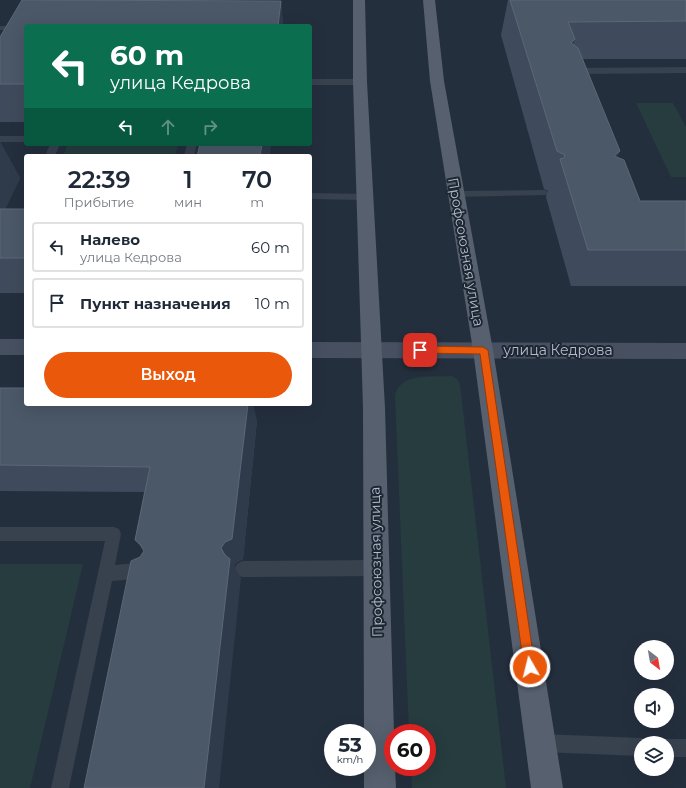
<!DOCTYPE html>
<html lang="ru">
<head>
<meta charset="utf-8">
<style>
	body { margin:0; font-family:Montserrat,sans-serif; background:#f2f2f3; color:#1f2937; height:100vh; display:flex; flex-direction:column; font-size:15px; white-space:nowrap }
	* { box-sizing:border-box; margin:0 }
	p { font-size:13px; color:#747a83 }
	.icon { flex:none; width:22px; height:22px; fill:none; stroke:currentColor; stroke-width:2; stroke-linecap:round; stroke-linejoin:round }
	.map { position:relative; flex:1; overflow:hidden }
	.panel { position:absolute; left:24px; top:154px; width:288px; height:252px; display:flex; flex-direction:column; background:#fff; border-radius:4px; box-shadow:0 4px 16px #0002 }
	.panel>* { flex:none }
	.banner { position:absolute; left:24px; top:24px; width:288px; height:122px; border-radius:4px; box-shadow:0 4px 16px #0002; background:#0b6e4f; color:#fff; overflow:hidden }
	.needle { width:26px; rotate:149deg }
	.buttons { position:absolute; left:634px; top:640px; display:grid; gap:8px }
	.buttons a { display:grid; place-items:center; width:40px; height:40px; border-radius:50%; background:#fff; box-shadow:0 4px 16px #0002; font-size:20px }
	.speed { position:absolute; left:324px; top:724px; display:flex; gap:8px; font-size:20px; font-weight:700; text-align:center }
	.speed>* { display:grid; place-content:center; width:52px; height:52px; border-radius:50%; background:#fff; box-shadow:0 4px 16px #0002; line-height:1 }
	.speed small { font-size:10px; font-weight:400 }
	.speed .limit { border:6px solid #d22; background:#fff; color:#111 }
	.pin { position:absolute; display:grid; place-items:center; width:34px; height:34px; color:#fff; margin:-17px; border-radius:8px; box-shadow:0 2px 6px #0006 }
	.me { position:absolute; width:44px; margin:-22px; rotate:352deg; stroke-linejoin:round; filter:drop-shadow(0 0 3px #0008) }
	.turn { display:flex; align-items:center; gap:14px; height:84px; padding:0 20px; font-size:18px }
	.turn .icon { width:52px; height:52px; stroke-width:2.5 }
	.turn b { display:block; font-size:28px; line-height:34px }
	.lanes { display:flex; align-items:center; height:38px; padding:0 20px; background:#0003; justify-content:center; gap:20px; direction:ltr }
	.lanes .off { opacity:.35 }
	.eta { display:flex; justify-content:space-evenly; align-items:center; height:68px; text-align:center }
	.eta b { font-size:24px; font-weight:600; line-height:28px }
	.action { display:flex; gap:8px; margin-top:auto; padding:8px 20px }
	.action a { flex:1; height:46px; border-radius:24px; background:#ea580c; color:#fff; font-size:16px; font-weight:600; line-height:46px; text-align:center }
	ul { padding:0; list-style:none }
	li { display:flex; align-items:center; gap:12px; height:50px; margin:0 8px 6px; padding:0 12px; border:2px solid #e0e1e3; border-radius:4px }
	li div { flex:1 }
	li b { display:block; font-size:15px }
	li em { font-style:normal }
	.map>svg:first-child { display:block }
	.green { fill:#263c3f }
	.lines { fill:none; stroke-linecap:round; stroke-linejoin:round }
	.lane { fill:#38414e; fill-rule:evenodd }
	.secondary { fill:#465061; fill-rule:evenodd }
	.primary { fill:#56606e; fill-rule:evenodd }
	.wall { fill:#3f4b5c }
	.shaded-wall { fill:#2f3b4b }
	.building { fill:#4b5868; stroke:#5c6777 }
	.route { fill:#ea580c; stroke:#983908 }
	.labels { text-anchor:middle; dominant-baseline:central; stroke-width:4; stroke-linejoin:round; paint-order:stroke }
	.street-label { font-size:14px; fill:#b4bcc9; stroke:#1d2633 }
</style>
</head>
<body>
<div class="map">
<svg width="686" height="788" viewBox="0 0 686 788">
	<rect width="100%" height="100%" fill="#242f3e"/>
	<g class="green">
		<path d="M636,103H673L686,127V177H671Z"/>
		<path d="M68,144H178L175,156H63Z"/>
		<path d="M452,376L457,379L460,384L506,788H412L411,767H427V733H409L395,396C399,372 433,377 452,376Z"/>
		<path d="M0,564H83L30,788H0Z"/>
	</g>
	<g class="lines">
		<g class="lane">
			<path d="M0,26H8L12,28L8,30H0Z"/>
			<path d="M686,67V73L579,74L575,76L572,75L570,71L574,68Z"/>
			<path d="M310,79H360L364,82L360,85H310Z"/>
			<rect x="0" y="136" width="26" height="6"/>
			<path d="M50,144H60L55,156H45Z"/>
			<path d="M187,144H197L194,156H184Z"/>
			<path d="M545,190L550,193L549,195L455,197L450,194L455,191Z"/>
			<path d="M310,193L365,194L370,197L365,200L310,199Z"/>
			<path d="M0,527H114L119,529L121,534L115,565L146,562L151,565L154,570L151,575L146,578L112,581L69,788H51L105,541H0Z"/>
			<path d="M376,560L381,563L384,568L381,573L376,576L242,577L237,574L234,569L237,564L242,561Z"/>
			<path d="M541,734L641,738L648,743H641V756L541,752L535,749L532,743L535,737Z"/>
			<path d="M667,739H686V757H667V743H660Z"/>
		</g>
		<g class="secondary">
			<rect x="0" y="339" width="26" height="16"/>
			<path d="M310,342L686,343V359L310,358Z"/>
		</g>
		<g class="primary">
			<path d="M353,0H365L367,82L385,408L394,733L393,767H395L396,788H364V767H367V733H364L363,408L353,82Z"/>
			<path d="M423,0H435L444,81L493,350L563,788H531L473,350L430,81Z"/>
		</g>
	</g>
	<g class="wall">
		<path d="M22,0L281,1L283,26H26V122H0V37Z"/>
		<path d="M508,0H686V59H583L617,157L640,201H686V286H571L546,197L548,191L544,189L501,35Z"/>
		<path d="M0,142L20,178L5,209H26V293H0Z"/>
		<path d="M0,388L257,420L243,559L236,563L234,566L241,578L140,557L144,551L142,548L135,540L144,492L0,491Z"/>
	</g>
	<g class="shaded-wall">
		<path d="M281,1L283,26H278Z"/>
		<path d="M575,39L563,77L571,43Z"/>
		<path d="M0,142L20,178L0,220Z"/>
		<path d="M262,144H271L270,156H260Z"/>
		<path d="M620,151L603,189L614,156Z"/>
		<path d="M248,404H253L257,420L243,559L236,563L234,566L241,578L219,788H204L225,555L221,548Z"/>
	</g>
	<g class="building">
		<path d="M22,0L281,1L278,26H26V84H0V37Z"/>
		<path d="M510,0H686V21L568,22L575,39L571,43L578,48L620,151L614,156L624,160L640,201H686V250H588L560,159L564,158L565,155L557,151Z"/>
		<path d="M200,144H262L260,156H197Z"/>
		<rect x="0" y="209" width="26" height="49"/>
		<path d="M0,388H26V404H248L232,539L225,542L221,548L225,555L230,559L204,788H84L131,561L140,557L144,551L140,544L135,540L150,467L0,465Z"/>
	</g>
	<path class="route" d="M420,346L483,347L488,350L535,667L534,671L530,673L525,671L524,667L480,354L420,353L415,350Z"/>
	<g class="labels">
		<g class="street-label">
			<text transform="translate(466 252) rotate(80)">Профсоюзная улица</text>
			<text x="558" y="350">улица Кедрова</text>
			<text transform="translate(376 562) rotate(-91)">Профсоюзная улица</text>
		</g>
	</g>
</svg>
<div class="buttons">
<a><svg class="needle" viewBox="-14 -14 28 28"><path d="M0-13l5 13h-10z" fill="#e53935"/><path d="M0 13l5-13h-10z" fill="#747a83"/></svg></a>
<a><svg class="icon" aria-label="sound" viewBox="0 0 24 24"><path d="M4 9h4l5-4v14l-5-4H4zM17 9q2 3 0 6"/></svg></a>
<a><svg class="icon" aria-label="layers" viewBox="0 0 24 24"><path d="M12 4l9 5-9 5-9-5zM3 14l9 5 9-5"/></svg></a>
</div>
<div class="speed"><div>53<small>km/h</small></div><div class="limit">60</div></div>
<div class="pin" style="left:420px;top:350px;background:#d93025"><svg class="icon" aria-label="arrive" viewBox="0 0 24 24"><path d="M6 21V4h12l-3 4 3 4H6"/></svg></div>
<svg class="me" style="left:530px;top:667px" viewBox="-20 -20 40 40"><circle r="17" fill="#ea580c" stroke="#fff" stroke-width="3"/><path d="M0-11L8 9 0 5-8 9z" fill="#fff"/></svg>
<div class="banner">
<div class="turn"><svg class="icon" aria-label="left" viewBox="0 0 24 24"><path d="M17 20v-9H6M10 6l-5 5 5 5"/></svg><div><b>60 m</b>улица Кедрова</div></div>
<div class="lanes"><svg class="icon" aria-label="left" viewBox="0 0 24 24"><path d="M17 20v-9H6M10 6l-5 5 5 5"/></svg><svg class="icon off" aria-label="ahead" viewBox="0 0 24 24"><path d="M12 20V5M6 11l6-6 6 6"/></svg><svg class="icon off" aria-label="right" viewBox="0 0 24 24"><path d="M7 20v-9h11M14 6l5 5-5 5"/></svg></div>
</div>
<section class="panel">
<div class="eta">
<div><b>22:39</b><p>Прибытие</p></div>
<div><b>1</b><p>мин</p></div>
<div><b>70</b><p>m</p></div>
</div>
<ul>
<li><svg class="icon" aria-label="left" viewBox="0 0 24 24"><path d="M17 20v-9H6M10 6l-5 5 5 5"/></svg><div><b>Налево</b><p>улица Кедрова</p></div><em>60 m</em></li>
<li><svg class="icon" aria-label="arrive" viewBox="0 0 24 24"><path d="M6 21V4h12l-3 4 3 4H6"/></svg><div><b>Пункт назначения</b></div><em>10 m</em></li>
</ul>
<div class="action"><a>Выход</a></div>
</section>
</div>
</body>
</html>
